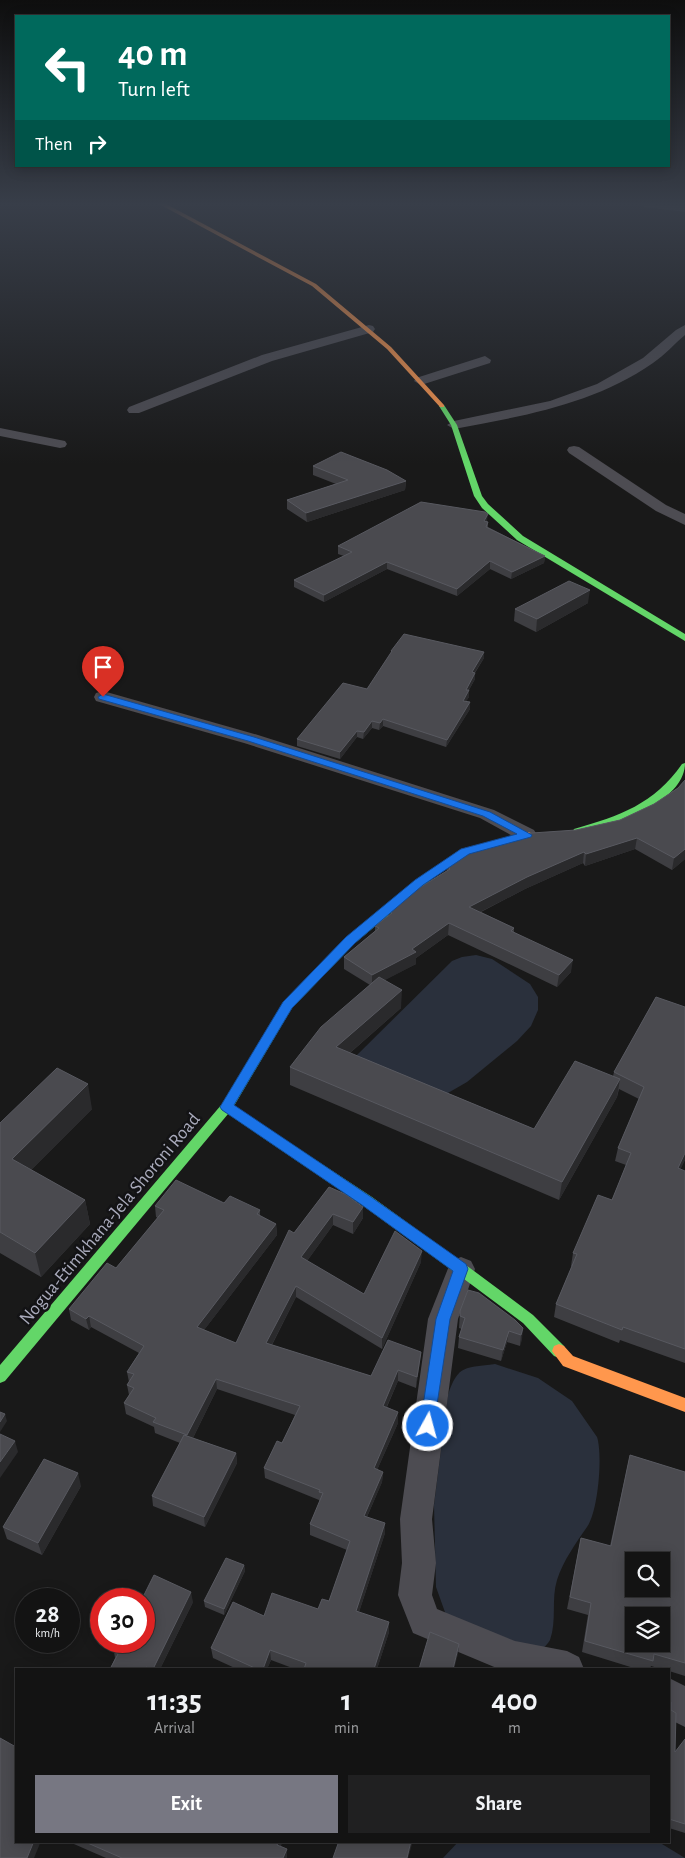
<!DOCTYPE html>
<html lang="en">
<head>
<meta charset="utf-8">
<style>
	body { margin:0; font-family:"Alegreya Sans",sans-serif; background:#202021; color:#f1f3f6; height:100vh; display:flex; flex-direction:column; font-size:19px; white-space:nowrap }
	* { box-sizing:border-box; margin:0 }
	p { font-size:16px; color:#9d9ea0 }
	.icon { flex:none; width:28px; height:28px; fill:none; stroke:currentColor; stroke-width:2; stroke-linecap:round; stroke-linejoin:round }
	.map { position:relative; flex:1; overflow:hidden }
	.details { position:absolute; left:15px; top:1668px; width:655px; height:175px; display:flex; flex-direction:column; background:#131313; border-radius:0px; box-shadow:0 2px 12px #0003,0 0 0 1px #323233 }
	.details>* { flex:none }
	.top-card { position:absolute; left:15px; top:15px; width:655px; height:152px; border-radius:0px; box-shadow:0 2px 12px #0003,0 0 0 1px #323233; background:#00695c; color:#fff; overflow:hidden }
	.tools { position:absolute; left:625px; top:1552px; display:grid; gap:10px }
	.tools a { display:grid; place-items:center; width:45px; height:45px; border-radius:0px; background:#131313; box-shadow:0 2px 12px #0003,0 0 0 1px #323233; font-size:25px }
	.speed { position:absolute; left:15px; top:1588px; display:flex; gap:10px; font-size:25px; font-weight:700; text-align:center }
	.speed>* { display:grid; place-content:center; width:65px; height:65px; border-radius:50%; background:#131313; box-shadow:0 2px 12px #0003,0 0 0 1px #323233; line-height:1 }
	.speed small { font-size:12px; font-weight:400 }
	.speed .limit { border:8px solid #d22; background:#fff; color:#111 }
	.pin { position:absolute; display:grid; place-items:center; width:42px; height:42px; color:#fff; margin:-51px -21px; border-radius:50% 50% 50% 0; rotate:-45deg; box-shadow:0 0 5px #0007 }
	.pin .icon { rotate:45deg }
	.me { position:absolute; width:55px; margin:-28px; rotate:7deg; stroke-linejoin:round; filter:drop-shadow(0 0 4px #0008) }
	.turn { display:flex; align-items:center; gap:18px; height:105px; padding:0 20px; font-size:22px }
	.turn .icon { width:65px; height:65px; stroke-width:2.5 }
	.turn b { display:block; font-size:35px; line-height:42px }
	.then { display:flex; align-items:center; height:48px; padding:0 20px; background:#0003; gap:10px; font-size:19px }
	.eta { display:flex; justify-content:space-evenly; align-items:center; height:85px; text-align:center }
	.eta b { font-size:30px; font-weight:700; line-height:35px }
	.button { display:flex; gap:10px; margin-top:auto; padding:10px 20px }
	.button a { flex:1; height:58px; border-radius:0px; background:#777782; color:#fff; font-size:20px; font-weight:700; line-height:58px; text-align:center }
	.button a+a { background:#202021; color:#f1f3f6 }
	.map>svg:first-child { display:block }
	.water { fill:#2a303c }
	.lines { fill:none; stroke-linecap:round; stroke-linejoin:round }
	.street { fill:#4d4c52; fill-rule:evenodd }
	.fast { fill:#63d668; fill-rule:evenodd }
	.slow { fill:#ff974d; fill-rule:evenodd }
	.wall { fill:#3e3e42 }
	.shaded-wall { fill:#2a2a2c }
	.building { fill:#4a4a4f; stroke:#585960; fill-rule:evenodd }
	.route { fill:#1a73e8; stroke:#114b97 }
	.labels { text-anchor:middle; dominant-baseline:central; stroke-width:5; stroke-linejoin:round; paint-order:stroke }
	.street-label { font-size:19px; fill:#a9aabb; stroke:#131315 }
</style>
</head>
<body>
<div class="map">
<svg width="685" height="1858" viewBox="0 0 685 1858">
	<rect width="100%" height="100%" fill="#191919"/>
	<g class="water">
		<path d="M476,955L492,959L530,984L538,997V1010L531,1026L517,1041L467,1082L441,1097L356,1056L452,961L462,957Z"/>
		<path d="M495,1364L538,1378L572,1401L597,1437C603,1455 598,1512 587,1527C576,1543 563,1561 557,1580C551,1599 557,1621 550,1640C548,1644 543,1648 540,1651L446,1615L436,1587L434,1505L448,1395C458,1364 466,1368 495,1364Z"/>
		<path d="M459,1841H657L685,1858H443Z"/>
	</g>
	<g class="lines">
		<g class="street">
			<path d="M640,204L685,206V212L645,207Z"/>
			<path d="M369,325L373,326L375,329L373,332L272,361L139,413H129L127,410L129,407L262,355Z"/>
			<path d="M685,325V335C674,344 665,355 653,363C594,404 524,416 454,429L447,425L454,421L550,401L597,384L643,358L676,330Z"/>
			<path d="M485,356L491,360L490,363L421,385L414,381L416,378Z"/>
			<path d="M0,428L65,441L67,444L65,447L60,448L0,436Z"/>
			<path d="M574,446L579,447L666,505L685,514V525L656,511L569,453L567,450L569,447Z"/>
			<path d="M103,691L258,735L494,810L534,830L537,835L534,840L527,841L520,840L480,818L244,743L96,701L94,697L96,693Z"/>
			<path d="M461,1257L471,1261L475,1269L458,1319L432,1519L436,1563L432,1595L437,1609L515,1641L567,1651L579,1657L584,1669H499L413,1633L398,1595L402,1563L400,1519L428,1319L451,1261Z"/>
			<path d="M669,1678L685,1686V1727L669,1719Z"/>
		</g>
		<g class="fast">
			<path d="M440,405H444L457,425L482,496L488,504L523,536L685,634V641L517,540L482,508L474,496L451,425L439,406Z"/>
			<path d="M685,763C685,798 629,819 601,828C593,830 582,835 574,833L573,831L574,829C620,816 654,804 682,764Z"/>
			<path d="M431,871L435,872L436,874L435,876L355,943L292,1008L234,1106L372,1197L474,1271L533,1315L564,1346L566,1351L564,1356L559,1358L554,1356L523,1323L464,1279L362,1205L228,1114L5,1381L0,1383V1365L222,1104L284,1002L347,937L427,872Z"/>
		</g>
		<g class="slow">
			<path d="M159,204H166L316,284L391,347L444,405V407H440L387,349L312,286Z"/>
			<path d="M527,832L531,833L532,835L531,837L469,853L435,876L431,877L426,874L461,849Z"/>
			<path d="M559,1344L564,1346L573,1356L685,1398V1412L563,1366L552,1351L554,1346Z"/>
		</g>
	</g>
	<g class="wall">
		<path d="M313,466L406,481L405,490L307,522L287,509V500L336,484L313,475Z"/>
		<path d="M487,521V522H488V527L545,556L544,563L511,579L490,569L457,596L387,569L324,602L294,587V580L344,556L338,554V546Z"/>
		<path d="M588,603L536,632L514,621L515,609Z"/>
		<path d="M391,651L484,652V658L475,673V679L469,690V697L466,701L470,709L446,747L383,726L379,730L372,728L363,739L357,737L340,759L297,746V739L367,689L391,654Z"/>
		<path d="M685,780V859L672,870L635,849L585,866L583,863L525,889L481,912L514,928V932L571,972L557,987L448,935L416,958V964L384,980L401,1008L350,1053L534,1129L613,1076L614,1072L656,997L685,1160L680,1169L685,1171V1363L620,1340L619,1343L554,1317L556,1304L572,1266H571L573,1253L612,1200L626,1165L615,1161L618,1148L639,1099L619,1089L617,1097L559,1200L290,1085V1067L370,985L344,969V957L375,931V926L391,914V912L447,871V866L483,848L576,830L620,820L654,804L678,788Z"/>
		<path d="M92,1109L31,1170L85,1200L90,1224L41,1277L0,1253V1123Z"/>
		<path d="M329,1187L363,1207V1218L353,1234L333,1225L307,1261L364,1294L421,1262L382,1349L296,1297L272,1345L371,1376L421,1352L416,1388L398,1381L387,1407L398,1412V1423L377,1470L383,1472L382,1482L367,1517L385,1533L359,1612L389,1632L377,1669H295L271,1660L267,1669H237L213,1658L211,1648L264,1616L318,1609L329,1601L347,1550L310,1535V1524L320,1502L319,1500L265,1478L264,1468L282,1443L295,1415L217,1389L193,1438L236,1453L237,1463L205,1527L153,1506L152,1496L180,1443L155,1433L154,1427L126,1414L124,1403L129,1395L127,1385L129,1382L127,1372L139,1353L91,1327L89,1330L71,1320L69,1309L116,1268L158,1218L156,1217L155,1206L224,1203L260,1210V1216L276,1224L277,1235L204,1330L236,1343L294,1233Z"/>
		<path d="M460,1311L523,1328L520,1346L507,1342L501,1361L458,1348L459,1337L462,1329L459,1328Z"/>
		<path d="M630,1455L685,1472V1676L669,1671V1669H661L651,1666L650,1669H637L582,1652L588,1615L567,1609L581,1538L610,1546Z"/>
		<path d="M81,1486L42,1555L7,1539L3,1527Z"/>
		<path d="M244,1565L245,1571L224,1615L205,1607L204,1601Z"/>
		<path d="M193,1602L160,1669H110L115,1658L114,1652Z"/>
		<path d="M669,1702L671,1710L675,1752L685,1739V1833L669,1828Z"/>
		<path d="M67,1841H282L281,1846L287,1849V1858H106Z"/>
	</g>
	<g class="shaded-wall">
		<path d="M406,481L405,490L307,522L306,513Z"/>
		<path d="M488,514L487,521L483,528L484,521Z"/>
		<path d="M545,556L544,563L511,579L512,572Z"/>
		<path d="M490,561V569L457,596V589Z"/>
		<path d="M387,562V569L324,602V595Z"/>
		<path d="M590,590L588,603L536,632L537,619Z"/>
		<path d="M484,652V658L471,678L472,672Z"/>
		<path d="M475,673V679L467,693L469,690V697L462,707L463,701L466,690Z"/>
		<path d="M470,702V709L446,747L447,740Z"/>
		<path d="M383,719V726L379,730L380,723Z"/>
		<path d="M372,721V728L363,739L364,732Z"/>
		<path d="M357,731V737L340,759V752Z"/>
		<path d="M637,838L635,849L585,866L586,854Z"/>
		<path d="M685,849V859L672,870L674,858Z"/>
		<path d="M584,852L583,863L525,889L468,918L469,907L527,877Z"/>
		<path d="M449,923L448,935L416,958V964L372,987V975L412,949Z"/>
		<path d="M573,960L571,972L557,987L559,975Z"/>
		<path d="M402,990L401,1008L336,1065V1047Z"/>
		<path d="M620,1079L617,1097L559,1200L562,1182Z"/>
		<path d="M88,1084L92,1109L17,1184L12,1159Z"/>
		<path d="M685,1153V1160L675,1181L678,1168Z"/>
		<path d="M85,1200L90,1224L41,1277L35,1253Z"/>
		<path d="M363,1207V1218L353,1234V1222Z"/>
		<path d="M333,1214V1225L302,1268L301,1257Z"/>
		<path d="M276,1224L277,1235L198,1338L197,1327Z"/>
		<path d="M422,1251L421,1262L382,1349V1338Z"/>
		<path d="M296,1286V1297L267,1354L266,1343Z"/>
		<path d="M89,1316L91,1327L89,1330L86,1319Z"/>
		<path d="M523,1328L522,1340L520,1346L521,1335Z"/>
		<path d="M509,1331L507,1342L501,1361L503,1350Z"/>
		<path d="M421,1352L420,1363L416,1388L417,1377Z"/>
		<path d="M398,1370V1381L382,1417L383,1406Z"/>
		<path d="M216,1379L217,1389L189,1446L187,1435Z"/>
		<path d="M398,1412V1423L373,1479L374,1468Z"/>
		<path d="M5,1414L7,1421L0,1432V1422Z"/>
		<path d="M15,1441L18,1452L0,1478V1462Z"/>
		<path d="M236,1453L237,1463L205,1527L204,1517Z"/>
		<path d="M383,1472L382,1482L363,1526L364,1516Z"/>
		<path d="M78,1473L81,1486L42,1555L38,1543Z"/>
		<path d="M385,1523V1533L356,1621V1611Z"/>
		<path d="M244,1565L245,1571L224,1615V1609Z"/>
		<path d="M191,1592L193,1602L160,1669H153Z"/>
		<path d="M389,1622V1632L377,1669H374Z"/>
		<path d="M459,1644L458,1654L454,1669H453Z"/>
		<path d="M270,1650L271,1660L267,1669H263Z"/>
		<path d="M34,1841H41L34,1858H27Z"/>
		<path d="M279,1841H282L278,1853L277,1845Z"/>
		<path d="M411,1841H413L408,1858H407Z"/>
		<path d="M287,1849V1858H283Z"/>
	</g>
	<g class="building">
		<path d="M341,452L387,470L406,481L306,513L287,500L348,480L313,466Z"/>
		<path d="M421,502L485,512L488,514L484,521L488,522L486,527L545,556L512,572L490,561L457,589L387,562L324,595L294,580L352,552L338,546Z"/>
		<path d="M569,581L590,590L537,619L515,609Z"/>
		<path d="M404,634L484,652L472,672L475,673L466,690H469L463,701L470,702L447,740L383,719L380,723L372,721L364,732L357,731L340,752L297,739L343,683L367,689L392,651H391Z"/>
		<path d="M685,780V849L674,858L637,838L586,854L584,852L527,877L469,907L514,928L511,931L573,960L559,975L449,923L412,949L416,952L372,975L344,957L379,928L375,926L392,913L391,912L414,891L450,869L447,866L481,846L483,848L497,841L532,833L576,830L620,820L654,804L678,788Z"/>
		<path d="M379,977L402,990L336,1047L534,1129L575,1061L620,1079L562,1182L290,1067L321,1027Z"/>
		<path d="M656,997L685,1007V1153L678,1168L685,1171V1349L623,1327L622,1330L556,1304L577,1254L573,1253L598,1195L612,1200L631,1153L618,1148L644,1087L614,1072Z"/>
		<path d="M57,1068L88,1084L12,1159L85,1200L35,1253L0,1232V1123Z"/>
		<path d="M176,1180L224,1203L230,1196L260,1210L257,1214L276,1224L197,1327L236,1343L289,1230L294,1233L329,1187L345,1194L363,1207L353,1222L333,1214L301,1257L364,1294L395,1231L422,1251L382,1338L296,1286L266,1343L371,1376L388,1340L421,1352L417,1377L398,1370L383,1406L398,1412L374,1468L383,1472L364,1516L385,1523L356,1611L389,1622L374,1669H304L306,1663L270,1650L263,1669H257L211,1648L233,1602L264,1616L272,1593L318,1609L322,1599L329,1601L350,1541L310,1524L323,1493L319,1492L320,1490L264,1468L277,1441L282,1443L300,1406L216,1379L187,1435L153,1422L156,1418L124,1403L134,1388L127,1385L134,1374L127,1372L144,1346L89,1316L86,1319L69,1309L107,1263L116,1268L164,1210L155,1206Z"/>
		<path d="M468,1290L479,1293L515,1320L523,1328L521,1335L509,1331L503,1350L459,1337L465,1318L460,1316V1311Z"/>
		<path d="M0,1412L5,1414L0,1422Z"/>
		<path d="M0,1434L15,1441L0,1462Z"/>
		<path d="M184,1435L236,1453L204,1517L152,1496Z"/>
		<path d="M630,1455L685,1472V1663L654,1654L653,1661L585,1641L591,1603L570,1597L581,1538L611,1546ZM634,1561H661V1589H634ZM634,1616H661V1644H634Z"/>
		<path d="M44,1459L78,1473L38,1543L3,1527Z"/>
		<path d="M226,1558L244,1565L224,1609L204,1601Z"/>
		<path d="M154,1575L191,1592L153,1669H150L146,1667L145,1669H110L118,1654L114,1652L120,1641H144V1599H142Z"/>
		<path d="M430,1632L459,1644L453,1669H419Z"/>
		<path d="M669,1702H671V1710L676,1713L675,1752L685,1739V1824L669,1819Z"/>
		<path d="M0,1738L16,1747V1841H34L27,1858H0Z"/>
		<path d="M83,1841H279L277,1845L287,1849L283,1858H122Z"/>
		<path d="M339,1841H411L407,1858H333Z"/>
	</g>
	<linearGradient id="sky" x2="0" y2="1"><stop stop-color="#0e0e0e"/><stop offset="0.44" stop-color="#383e49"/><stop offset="1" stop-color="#383e49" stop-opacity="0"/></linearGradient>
	<rect width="685" height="464" fill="url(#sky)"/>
	<path class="route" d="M103,694L254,737L490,812L532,835L531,837L469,854L423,885L355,943L292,1008L234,1105L371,1197L466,1264L468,1269L450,1319L433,1431L428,1433L422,1431L420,1426L436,1319L453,1271L362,1205L222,1110L220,1107L283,1002L346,937L415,880L461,849L517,834L483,816L248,741L99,699L98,697Z"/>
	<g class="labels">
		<g class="street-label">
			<text transform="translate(110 1219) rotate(-50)">Nogua-Etimkhana-Jela Shoroni Road</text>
		</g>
	</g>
</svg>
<div class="tools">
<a><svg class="icon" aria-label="search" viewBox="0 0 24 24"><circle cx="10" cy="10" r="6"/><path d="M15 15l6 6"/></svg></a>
<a><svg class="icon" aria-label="layers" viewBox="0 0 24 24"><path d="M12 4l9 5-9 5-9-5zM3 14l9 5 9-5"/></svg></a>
</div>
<div class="speed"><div>28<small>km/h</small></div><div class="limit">30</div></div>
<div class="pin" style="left:103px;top:697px;background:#d93025"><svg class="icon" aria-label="arrive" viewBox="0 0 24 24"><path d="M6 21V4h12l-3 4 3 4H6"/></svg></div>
<svg class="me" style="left:428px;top:1426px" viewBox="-20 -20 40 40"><circle r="17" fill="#1a73e8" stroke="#fff" stroke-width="3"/><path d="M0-11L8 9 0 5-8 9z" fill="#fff"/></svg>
<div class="top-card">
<div class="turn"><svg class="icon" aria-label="left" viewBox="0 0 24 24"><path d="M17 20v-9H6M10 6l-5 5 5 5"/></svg><div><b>40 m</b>Turn left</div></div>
<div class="then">Then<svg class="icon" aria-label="right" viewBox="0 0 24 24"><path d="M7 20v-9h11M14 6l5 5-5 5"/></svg></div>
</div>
<section class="details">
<div class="eta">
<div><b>11:35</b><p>Arrival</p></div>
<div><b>1</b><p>min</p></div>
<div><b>400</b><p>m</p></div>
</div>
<div class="button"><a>Exit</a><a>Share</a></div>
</section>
</div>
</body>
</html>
